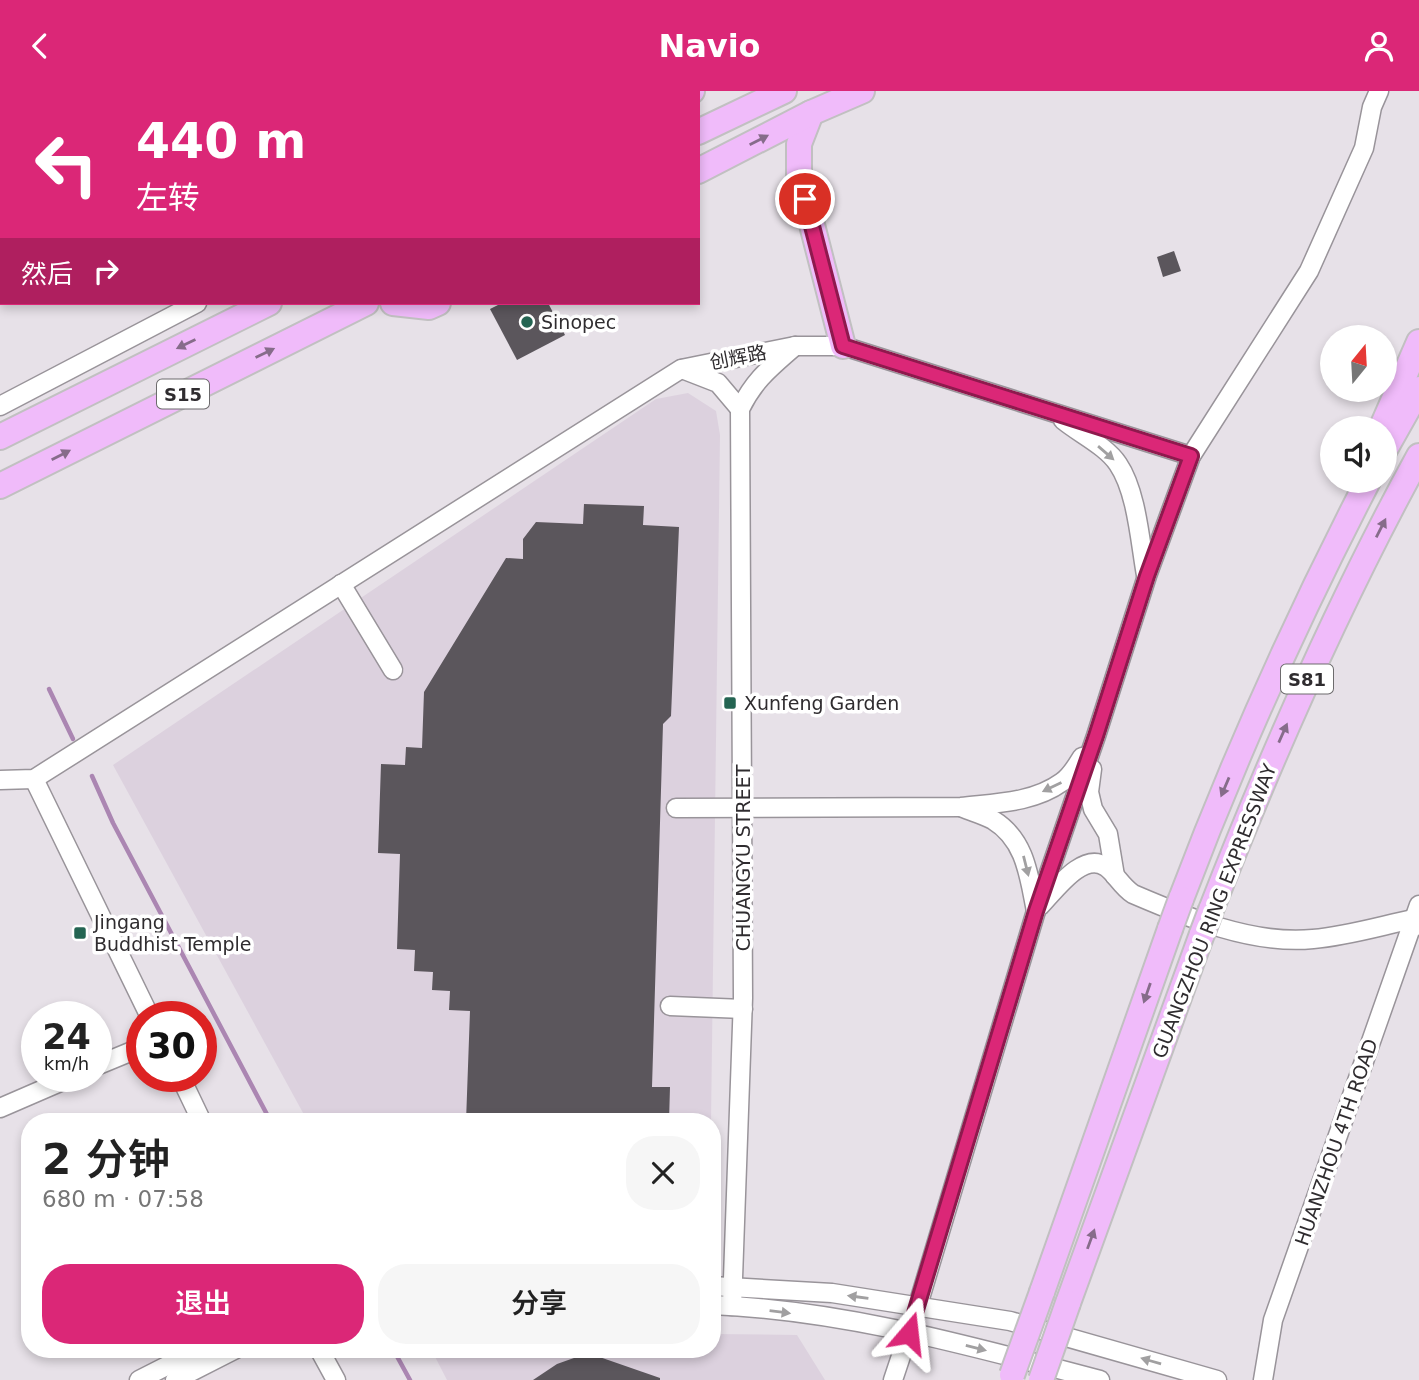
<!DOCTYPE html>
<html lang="zh">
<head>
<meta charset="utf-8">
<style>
	body { margin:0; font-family:"DejaVu Sans","Noto Sans SC",sans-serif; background:#f6f6f6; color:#222; height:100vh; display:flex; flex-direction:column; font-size:26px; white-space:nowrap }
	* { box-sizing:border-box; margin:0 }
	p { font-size:23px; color:#767676 }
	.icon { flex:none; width:38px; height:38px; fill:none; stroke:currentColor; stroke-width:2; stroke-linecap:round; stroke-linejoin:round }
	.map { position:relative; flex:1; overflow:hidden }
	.details { position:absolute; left:21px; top:1022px; width:700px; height:245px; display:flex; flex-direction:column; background:#fff; border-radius:28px; box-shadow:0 4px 10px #0003 }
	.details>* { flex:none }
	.guide { position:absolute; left:0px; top:0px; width:700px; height:214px; box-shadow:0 4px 10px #0003; background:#db2777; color:#fff; overflow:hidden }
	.needle { width:46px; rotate:18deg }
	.buttons { position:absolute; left:1320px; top:234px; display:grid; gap:14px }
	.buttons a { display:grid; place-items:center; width:77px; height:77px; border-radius:50%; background:#fff; box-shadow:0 4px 10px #0003; font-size:35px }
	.speed { position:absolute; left:21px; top:910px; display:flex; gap:14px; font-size:35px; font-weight:700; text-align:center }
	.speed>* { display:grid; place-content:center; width:91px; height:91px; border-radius:50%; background:#fff; box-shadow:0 4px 10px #0003; line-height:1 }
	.speed small { font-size:18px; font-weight:400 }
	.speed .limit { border:10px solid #d22; background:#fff; color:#111 }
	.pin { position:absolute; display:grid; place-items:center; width:60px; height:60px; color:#fff; margin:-30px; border:4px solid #fff; border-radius:50%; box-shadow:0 2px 7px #0007 }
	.me { position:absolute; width:77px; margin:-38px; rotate:17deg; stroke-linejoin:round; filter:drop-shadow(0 0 5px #0008) }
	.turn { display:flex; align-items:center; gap:24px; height:147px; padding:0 21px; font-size:32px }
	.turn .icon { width:91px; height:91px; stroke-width:2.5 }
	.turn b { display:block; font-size:49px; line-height:60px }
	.then { display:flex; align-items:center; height:66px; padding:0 21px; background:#0003; gap:14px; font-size:26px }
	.round { display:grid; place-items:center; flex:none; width:74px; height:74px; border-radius:28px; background:#f6f6f6 }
	.summary { display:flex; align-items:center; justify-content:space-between; height:119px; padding:0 21px }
	h1 { font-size:42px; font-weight:600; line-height:52px }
	.primary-button { display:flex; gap:14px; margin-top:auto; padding:14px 21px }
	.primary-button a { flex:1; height:80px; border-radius:28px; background:#db2777; color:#fff; font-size:28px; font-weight:600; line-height:80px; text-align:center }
	.primary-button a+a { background:#f6f6f6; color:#222 }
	header { display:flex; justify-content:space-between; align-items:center; height:91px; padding:0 21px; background:#db2777; color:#fff; font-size:32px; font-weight:600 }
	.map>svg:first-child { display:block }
	.built { fill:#dcd1de }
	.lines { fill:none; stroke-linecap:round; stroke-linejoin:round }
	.stream { stroke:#ab86b2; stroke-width:4.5 }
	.building { fill:#5b565c }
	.minor-casing { stroke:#99949a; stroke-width:21 }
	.highway-casing { stroke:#c1c0c1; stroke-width:28 }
	.minor { stroke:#fff; stroke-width:18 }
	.highway { stroke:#f0bbfa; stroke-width:24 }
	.highway-bridge-casing { stroke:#c1c0c1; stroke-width:28; stroke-linecap:butt }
	.highway-bridge { stroke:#f0bbfa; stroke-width:24 }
	.oneway { fill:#866c8a }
	.oneway2 { fill:#a1a0a1 }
	.route-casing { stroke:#8e194d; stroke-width:18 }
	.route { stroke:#db2777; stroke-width:12 }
	.poi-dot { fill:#246452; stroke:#fff; stroke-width:2.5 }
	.labels { text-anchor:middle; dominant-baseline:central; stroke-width:7; stroke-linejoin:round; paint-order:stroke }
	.shield { fill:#fff; stroke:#6d6b6d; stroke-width:2 }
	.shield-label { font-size:18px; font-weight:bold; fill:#2f2c2f }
	.poi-label { font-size:19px; fill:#2f2c2f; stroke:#fff; text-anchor:start }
	.street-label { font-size:19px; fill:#2f2c2f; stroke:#fff }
</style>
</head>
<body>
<header><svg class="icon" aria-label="back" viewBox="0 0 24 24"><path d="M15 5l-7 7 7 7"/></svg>Navio<svg class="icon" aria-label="person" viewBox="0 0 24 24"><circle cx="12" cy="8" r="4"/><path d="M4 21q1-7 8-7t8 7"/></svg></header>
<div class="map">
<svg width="1419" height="1289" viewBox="0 0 1419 1289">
	<rect width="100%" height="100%" fill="#e7e1e8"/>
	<g class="built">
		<path d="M688,302L716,320L720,344L711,1031H308L113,674L656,308Z"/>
		<path d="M712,1243L797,1244L825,1289H447L431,1258H712Z"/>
	</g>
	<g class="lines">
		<g class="stream">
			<path d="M49,598L73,648"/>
			<path d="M92,685L113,732L271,1031"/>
			<path d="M393,1258L410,1289"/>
		</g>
	</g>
	<g class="building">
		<path d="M1174,160L1181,180L1163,186L1157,166Z"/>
		<path d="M502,212H548L565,244L517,269L490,218Z"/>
		<path d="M584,413L644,415L643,434L679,436L671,625L663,633L652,996H670L669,1031H466L470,920L449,919L450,900L432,899L433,881L414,880L415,859L397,858L400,763L378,762L381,673L405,674L406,656L422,657L424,601L506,467L523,468V448L536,431L583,433Z"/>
		<path d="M588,1262L660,1287V1289H533L557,1273Z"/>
	</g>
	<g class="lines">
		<g class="minor-casing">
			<g id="minor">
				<path d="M371,0V2"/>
				<path d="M682,278L718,292L740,318"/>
				<path d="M0,315L197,212"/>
				<path d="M1063,329C1080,343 1106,355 1118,373C1137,401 1140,451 1146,484"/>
				<path d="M341,493L393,579"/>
				<path d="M1092,678L1089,701L1093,718L1108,743L1115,785"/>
				<path d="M34,688L150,926"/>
				<path d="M0,689L34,688L681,278L795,255H843L1191,365"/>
				<path d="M676,717L961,716C995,712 1033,712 1062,691C1071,685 1077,674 1082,666"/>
				<path d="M963,717C973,721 984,724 993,729C1026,749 1029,786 1036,820"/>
				<path d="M1040,815C1054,801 1083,759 1106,776C1116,783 1121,795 1133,803C1189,827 1252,854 1313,848C1347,845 1380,835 1413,828L1416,835"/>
				<path d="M670,915L743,918"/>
				<path d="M96,975L142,956"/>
				<path d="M180,985L202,1031"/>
				<path d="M0,1017L74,985"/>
				<path d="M712,1195L832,1202L1010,1230L1217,1289"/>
				<path d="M712,1214C844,1219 974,1256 1100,1289"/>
				<path d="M732,1215L743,907L740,318C755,288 770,277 795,255"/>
				<path d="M319,1258L336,1289"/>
				<path d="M139,1289L200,1258"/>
				<path d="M175,1289L236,1258"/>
				<path d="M893,1289L918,1214L1036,820L1096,645L1147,485L1191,365L1309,180L1364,57L1372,16L1379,0"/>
				<path d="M1263,1289L1273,1229L1419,814"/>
			</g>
		</g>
		<g class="highway-casing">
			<g id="highway">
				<path d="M452,2L456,0"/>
				<path d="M618,2L620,0"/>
				<path d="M688,2L692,0"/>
				<path d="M811,22L799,53V83L843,255"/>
				<path d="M698,41L784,0"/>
				<path d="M698,80L811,22L862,0"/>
				<path d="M393,212L429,216L438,212"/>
				<path d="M1381,338L1419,251"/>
				<path d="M0,346L269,212"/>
				<path d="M1384,360L1419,298"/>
				<path d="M0,395L366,212"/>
				<path d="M1181,808C1235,665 1298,525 1368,390"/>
				<path d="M1211,819C1272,663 1339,511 1419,365"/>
				<path d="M1042,1201L1170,838"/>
				<path d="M1068,1212L1202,843"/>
			</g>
		</g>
		<use href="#minor" class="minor"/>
		<use href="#highway" class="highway"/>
		<g class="highway-bridge-casing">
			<g id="highway-bridge">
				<path d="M1170,838L1181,808"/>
				<path d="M1202,843L1211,819"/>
				<path d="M1012,1284L1042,1201"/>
				<path d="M1041,1289L1068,1212"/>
			</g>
		</g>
		<use href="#highway-bridge" class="highway-bridge"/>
	</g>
	<defs><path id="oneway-solid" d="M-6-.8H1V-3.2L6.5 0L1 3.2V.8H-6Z" transform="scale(1.75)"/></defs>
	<g class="oneway">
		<use href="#oneway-solid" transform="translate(759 49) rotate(-27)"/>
		<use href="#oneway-solid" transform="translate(186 253) rotate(154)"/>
		<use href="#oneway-solid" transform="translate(265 262) rotate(-26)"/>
		<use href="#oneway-solid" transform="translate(61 364) rotate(-27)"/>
		<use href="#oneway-solid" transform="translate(1381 437) rotate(-63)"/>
		<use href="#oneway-solid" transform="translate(1283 642) rotate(-66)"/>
		<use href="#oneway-solid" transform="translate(1225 696) rotate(113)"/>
		<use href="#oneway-solid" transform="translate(1147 902) rotate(109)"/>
		<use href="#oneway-solid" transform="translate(1091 1148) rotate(-70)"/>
	</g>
	<g class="oneway2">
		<use href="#oneway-solid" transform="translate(1106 362) rotate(41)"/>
		<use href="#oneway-solid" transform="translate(1052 696) rotate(154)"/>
		<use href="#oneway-solid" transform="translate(1026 775) rotate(76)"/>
		<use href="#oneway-solid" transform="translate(858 1206) rotate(-172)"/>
		<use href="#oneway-solid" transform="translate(780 1221) rotate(7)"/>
		<use href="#oneway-solid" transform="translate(976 1257) rotate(14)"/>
		<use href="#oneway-solid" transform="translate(1151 1270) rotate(-164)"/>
	</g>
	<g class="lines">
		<g class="route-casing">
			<path id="route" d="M805,108L843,255L1191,365L1147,485L1096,645L1036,820L909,1242"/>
		</g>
		<use href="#route" class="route"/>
	</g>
	<g class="poi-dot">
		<circle cx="527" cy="231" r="7"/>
		<rect x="723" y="605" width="14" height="14" rx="3.5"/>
		<rect x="73" y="835" width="14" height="14" rx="3.5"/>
	</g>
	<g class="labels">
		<g class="shield">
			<rect x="157" y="288.5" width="52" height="29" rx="5"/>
			<rect x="1281" y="573.5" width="52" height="29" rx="5"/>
		</g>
		<g class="shield-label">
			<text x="183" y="303">S15</text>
			<text x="1307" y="588">S81</text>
		</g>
		<g class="poi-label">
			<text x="541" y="231">Sinopec</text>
			<text x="744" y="612">Xunfeng Garden</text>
			<text x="94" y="831">Jingang<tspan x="94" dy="22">Buddhist Temple</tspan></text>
		</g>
		<g class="street-label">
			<text transform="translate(738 266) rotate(-11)">创辉路</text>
			<text transform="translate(743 767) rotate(-90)">CHUANGYU STREET</text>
			<text transform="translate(1214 820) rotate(-69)">GUANGZHOU RING EXPRESSWAY</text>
			<text transform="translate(1336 1051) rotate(-71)">HUANZHOU 4TH ROAD</text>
		</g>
	</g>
</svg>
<div class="buttons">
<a><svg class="needle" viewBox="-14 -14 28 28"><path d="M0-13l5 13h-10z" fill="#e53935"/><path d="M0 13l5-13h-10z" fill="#767676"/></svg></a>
<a><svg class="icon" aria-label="sound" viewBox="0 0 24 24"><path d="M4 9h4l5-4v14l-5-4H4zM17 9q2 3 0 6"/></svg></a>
</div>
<div class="speed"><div>24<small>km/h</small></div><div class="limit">30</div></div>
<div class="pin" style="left:805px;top:108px;background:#d93025"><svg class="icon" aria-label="arrive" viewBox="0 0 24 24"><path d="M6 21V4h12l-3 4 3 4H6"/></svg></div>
<svg class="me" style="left:909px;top:1242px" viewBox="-20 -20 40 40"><path d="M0-17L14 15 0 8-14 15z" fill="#db2777" stroke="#fff" stroke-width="4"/></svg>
<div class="guide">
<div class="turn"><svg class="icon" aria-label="left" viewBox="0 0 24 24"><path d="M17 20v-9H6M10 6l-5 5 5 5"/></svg><div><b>440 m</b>左转</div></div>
<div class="then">然后<svg class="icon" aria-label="right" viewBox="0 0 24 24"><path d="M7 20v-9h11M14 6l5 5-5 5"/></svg></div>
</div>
<section class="details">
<div class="summary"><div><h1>2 分钟</h1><p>680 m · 07:58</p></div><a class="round"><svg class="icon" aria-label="close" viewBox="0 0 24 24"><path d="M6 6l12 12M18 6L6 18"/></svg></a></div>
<div class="primary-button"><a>退出</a><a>分享</a></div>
</section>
</div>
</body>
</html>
